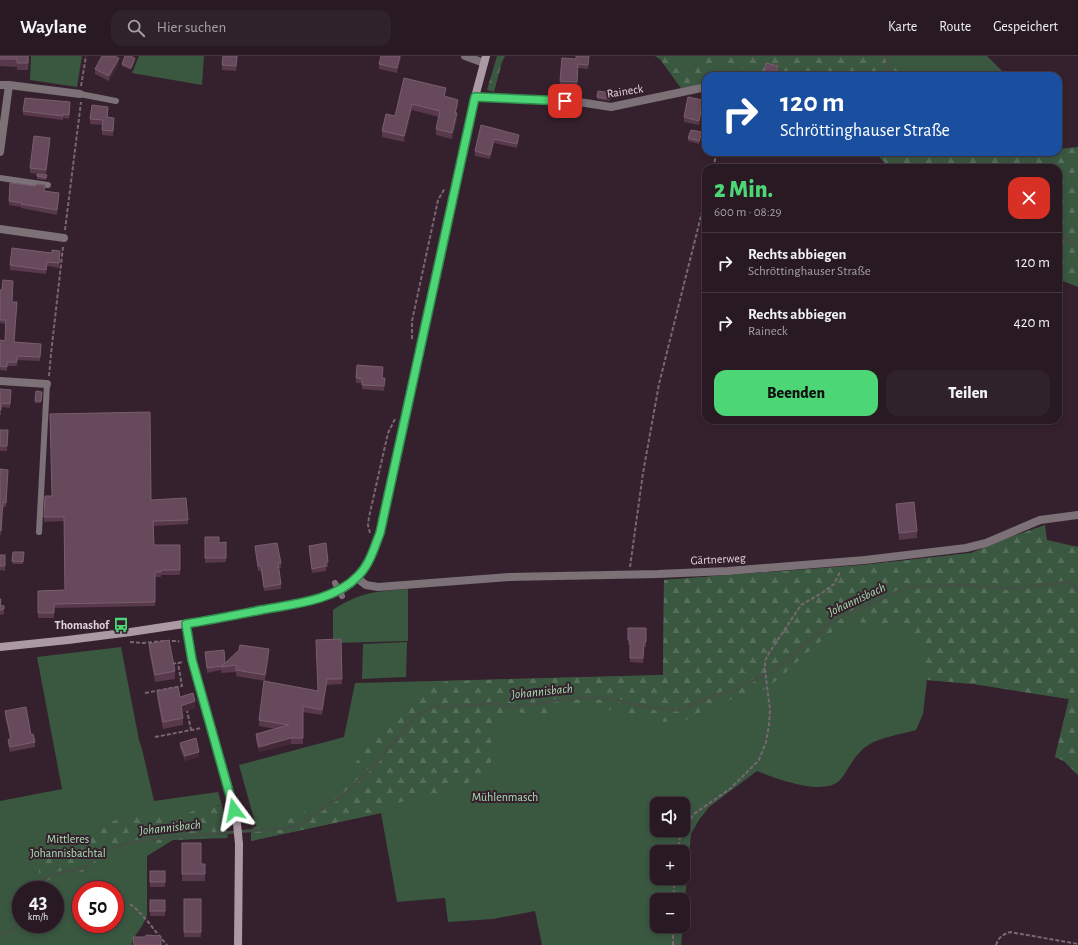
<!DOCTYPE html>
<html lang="de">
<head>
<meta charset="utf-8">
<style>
	body { margin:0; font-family:"Alegreya Sans",sans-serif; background:#30222a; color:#f1f3f6; height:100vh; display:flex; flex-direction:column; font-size:15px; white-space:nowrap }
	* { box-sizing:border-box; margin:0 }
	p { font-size:13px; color:#a5a0a5 }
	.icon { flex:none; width:22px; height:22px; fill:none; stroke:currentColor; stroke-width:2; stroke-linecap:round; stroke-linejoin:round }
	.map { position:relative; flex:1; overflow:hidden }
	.side { position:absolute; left:702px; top:108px; width:360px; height:260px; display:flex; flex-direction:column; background:#281922; border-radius:12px; box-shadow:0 2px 6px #0003,0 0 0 1px #443840 }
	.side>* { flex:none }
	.guide { position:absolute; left:702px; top:16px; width:360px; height:84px; border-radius:12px; box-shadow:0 2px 6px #0003,0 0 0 1px #443840; background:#1a4fa0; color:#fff; overflow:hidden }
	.tools { position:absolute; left:650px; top:741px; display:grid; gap:8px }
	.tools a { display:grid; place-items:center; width:40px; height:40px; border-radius:8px; background:#281922; box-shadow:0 2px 6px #0003,0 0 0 1px #443840; font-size:20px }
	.speed { position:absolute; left:12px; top:825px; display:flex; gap:8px; font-size:20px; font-weight:700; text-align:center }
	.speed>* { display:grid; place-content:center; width:52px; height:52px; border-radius:50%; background:#281922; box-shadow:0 2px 6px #0003,0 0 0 1px #443840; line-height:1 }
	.speed small { font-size:10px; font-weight:400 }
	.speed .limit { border:6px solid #d22; background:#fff; color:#111 }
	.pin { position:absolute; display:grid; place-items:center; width:34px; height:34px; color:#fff; margin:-17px; border-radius:8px; box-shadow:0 2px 6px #0006 }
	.me { position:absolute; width:44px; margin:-22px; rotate:347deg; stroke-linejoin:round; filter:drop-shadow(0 0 3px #0008) }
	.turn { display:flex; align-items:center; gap:14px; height:84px; padding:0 12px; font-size:18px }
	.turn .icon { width:52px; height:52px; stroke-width:2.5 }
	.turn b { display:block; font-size:28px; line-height:34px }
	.round { display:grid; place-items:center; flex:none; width:42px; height:42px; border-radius:12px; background:#30222a }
	.overview { display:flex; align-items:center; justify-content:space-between; height:68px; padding:0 12px }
	h1 { font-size:24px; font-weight:800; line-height:30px; color:#4cd676 }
	.button { display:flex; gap:8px; margin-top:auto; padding:8px 12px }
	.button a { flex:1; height:46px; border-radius:12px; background:#4cd676; color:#111; font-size:16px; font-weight:800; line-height:46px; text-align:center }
	.button a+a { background:#30222a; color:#f1f3f6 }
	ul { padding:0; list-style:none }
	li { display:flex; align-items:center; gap:12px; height:60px; padding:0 12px; border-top:1px solid #443840 }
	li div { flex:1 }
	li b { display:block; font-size:15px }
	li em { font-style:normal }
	header { display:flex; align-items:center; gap:24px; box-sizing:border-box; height:56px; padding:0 20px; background:#281922; border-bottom:1px solid #443840 }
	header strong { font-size:19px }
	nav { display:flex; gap:22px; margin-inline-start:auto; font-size:14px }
	.search { width:280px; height:36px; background:#30222a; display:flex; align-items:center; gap:10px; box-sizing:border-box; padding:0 14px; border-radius:12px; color:#a5a0a5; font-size:15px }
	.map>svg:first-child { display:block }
	.green { fill:#3a5740; fill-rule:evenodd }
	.forest { fill:url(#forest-firs) }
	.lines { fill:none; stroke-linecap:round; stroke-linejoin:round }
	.stream { stroke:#435044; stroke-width:3 }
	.path { stroke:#786671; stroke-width:2; stroke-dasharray:4 2; stroke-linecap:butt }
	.service { stroke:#7b7177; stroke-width:6 }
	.minor { stroke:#7b7177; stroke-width:8 }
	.secondary { stroke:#ab99a3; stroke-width:8 }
	.wall { fill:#57394b }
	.shaded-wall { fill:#432838 }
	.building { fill:#66495a; stroke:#795e6e }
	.route-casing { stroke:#318b4d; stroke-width:10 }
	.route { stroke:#4cd676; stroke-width:7 }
	.labels { text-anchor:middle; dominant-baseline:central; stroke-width:4; stroke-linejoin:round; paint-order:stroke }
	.street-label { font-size:12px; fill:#e0d2da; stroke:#35212d }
	.poi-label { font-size:12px; font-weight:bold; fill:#e0d2da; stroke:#35212d; text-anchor:end }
	.park-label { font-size:12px; fill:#a8e0b2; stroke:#35212d }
	.water-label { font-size:13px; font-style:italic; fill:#a4dbae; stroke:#35212d }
</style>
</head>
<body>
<header>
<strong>Waylane</strong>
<div class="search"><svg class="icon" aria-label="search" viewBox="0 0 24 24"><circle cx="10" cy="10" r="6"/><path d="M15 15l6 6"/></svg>Hier suchen</div>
<nav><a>Karte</a><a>Route</a><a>Gespeichert</a></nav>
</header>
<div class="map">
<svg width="1078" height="889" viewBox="0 0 1078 889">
	<defs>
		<pattern id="forest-firs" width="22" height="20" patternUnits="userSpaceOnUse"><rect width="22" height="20" fill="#3a5740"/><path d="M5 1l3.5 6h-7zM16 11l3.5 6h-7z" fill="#566e5b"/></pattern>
	</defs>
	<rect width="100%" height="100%" fill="#35212d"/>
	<g class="green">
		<path d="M31,0H82L77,31L30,24Z"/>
		<path d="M139,0H204L202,29L132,17Z"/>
		<path d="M655,0H987L1007,20H706V27L681,32L660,3Z"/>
		<path d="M1074,490L1078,491V719L1064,705L1055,701L1069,643L974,628L927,624L923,658L916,674C902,678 882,681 870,688C856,696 850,711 841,723C825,742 775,722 757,715L709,751L699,764L691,778L683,865V844H657V870H683L681,889H542L535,855L493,863L448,866L445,842L397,846L381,757L251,785V774L256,770L239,709L344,681L355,627L663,619L664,524L864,509L971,497L987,492ZM657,748H683V774H657ZM657,796H683V822H657Z"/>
		<path d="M408,533V585L333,587V554C359,536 378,535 408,533Z"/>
		<path d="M407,586L406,621L362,623L363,588Z"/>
		<path d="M121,591L139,684L142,693L154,745L218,736L222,749H217L227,782L173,784L147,800V860L142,870L133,883L132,889H0V745L62,733L37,601ZM21,834H55V868H21ZM81,834H115V868H81Z"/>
	</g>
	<g class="forest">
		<path d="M497,0H505L502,6L494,36L487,34Z"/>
		<path d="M655,0H668L679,16L698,9L701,0H891L899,20H768L720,6L716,20H706V27L681,32L660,3Z"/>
		<path d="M1078,91V231L1058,223V112H890L874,96H1024L1028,97L1058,96V93Z"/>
		<path d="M1045,469L1047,484L1078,491V719L1064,705L1055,701L1069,643L974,628L927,624V609L921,592L910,573L899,569L854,566L838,571L808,596L781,621L765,633L719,647L682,666H665L613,654L598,652H557L541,661L535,662L529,661L524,657L516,656L499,663L493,667L491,675V718L488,721L472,725L445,736L398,747L381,757L251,785L253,771L285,765L313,752L338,735L353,710L385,667L402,648L422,635L447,625L663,619L664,524L864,509L971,497L1013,480Z"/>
		<path d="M222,749L228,781L173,784L147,790L133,791L114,794L108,797L85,815L55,821L46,825L37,834H32L29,831L39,819V813L45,798L54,790L70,788L83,784L112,765L128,761L145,759L185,758L202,752Z"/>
	</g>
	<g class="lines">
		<g class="stream">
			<path d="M881,20L888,10L887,2L883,0"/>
			<path d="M997,96L1007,99L1010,112"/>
			<path d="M1058,177L1078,192"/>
			<path d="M32,834L42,824L54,818L84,812L101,798L113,792L128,787L150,783L296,771L347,736L377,706L415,661L433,651L466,650L494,647L513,651L574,642H606L657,653L679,654L707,642L733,634L773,615L832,565L908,531L965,529L1013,533L1067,526L1078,534"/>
			<path d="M0,878C18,877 15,869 21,855"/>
		</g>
		<g class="path">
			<path d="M81,30L86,0"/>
			<path d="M713,112L717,96"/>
			<path d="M65,174L81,46"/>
			<path d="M412,283V265L438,144L445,132"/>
			<path d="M49,320L51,298L63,191"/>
			<path d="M370,477L368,469L369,461L388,377L395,363"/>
			<path d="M630,511L643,417L659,328L706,140"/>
			<path d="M130,586L143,587L164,585H178L179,586"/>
			<path d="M172,608L184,606"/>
			<path d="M145,637L182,630L178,607"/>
			<path d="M186,654H187L191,674"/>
			<path d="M155,681L202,672"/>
			<path d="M683,772L694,758L731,732L759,704L766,686L769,669L770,654L765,614V605L769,597L801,549L822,537L834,528L840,516"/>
			<path d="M678,796L681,774"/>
			<path d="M673,844L675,822"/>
			<path d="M130,848C146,860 154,875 167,889"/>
			<path d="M673,889V870"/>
			<path d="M996,889C999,881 1002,879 1010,876L1078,888"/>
		</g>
		<g class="service">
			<path d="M80,38L116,45"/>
			<path d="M0,122L48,129"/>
			<path d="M39,476L47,328"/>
			<path d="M335,527L342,540"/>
		</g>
		<g class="minor">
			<path d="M465,0L484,7"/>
			<path d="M0,29H9L80,38"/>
			<path d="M475,41L579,46L611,51L706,31"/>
			<path d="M0,96L9,29"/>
			<path d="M0,173L64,182"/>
			<path d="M0,325L47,328"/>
			<path d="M357,522L366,529L378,531L509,521L658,518L728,515L865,504L966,492L986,487L1040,464L1078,459"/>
		</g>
		<g class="secondary">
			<path d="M186,568L192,604L231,740L237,768L239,788L238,889"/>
			<path d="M0,591C89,583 175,571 263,554C290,548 328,545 350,528C367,515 373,497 380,477L475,41L486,0"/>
		</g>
	</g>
	<g class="wall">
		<path d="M0,0H29L28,14H17V11L0,10Z"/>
		<path d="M238,0L236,15L222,14V9Z"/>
		<path d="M401,0L397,17L379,13V8Z"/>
		<path d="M589,0L588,13L578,12L577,30L560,29V25L576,3Z"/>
		<path d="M135,5L131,14L122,10V8Z"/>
		<path d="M119,7L109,25L95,18V13Z"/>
		<path d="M778,12L776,20H771L764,18V15Z"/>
		<path d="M404,22L446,38L445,40L458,50L456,57L457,63L452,83L436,79V73L439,61L412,54L404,86L382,81V75L395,60Z"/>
		<path d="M611,40L610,45L597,43V41Z"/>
		<path d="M703,49L699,69L684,66V61Z"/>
		<path d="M70,51L69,63L63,62V64L23,59V55Z"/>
		<path d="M108,55V61L114,66L113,80L102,79V69L90,68V63Z"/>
		<path d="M481,69L519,83L517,92L494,87L490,103L475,100V95Z"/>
		<path d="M702,79L699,88L688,85V82Z"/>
		<path d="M50,86L46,119L30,117V112Z"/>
		<path d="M47,119L46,124L37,123V120Z"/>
		<path d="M45,135L59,141L57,159L21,152V151L9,149V145Z"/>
		<path d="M60,200L59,212L47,210L46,218L10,214V209Z"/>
		<path d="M0,234L12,246L14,286L41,288L40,305L17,304V310H7V315L0,314V284L5,285V268L0,267Z"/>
		<path d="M356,322H382L385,327L384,335L362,333V327H356Z"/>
		<path d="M0,333L11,334L10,352L1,351V359H0Z"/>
		<path d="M36,335L42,336L41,347H35Z"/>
		<path d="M0,374H8L7,395H0Z"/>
		<path d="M0,413L8,418L6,451H3L1,479H0Z"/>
		<path d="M45,440L151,444L188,464V468L154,470V489H180V519H161V521H155V550L54,552V562H38V535L65,534L64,465L44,466Z"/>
		<path d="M896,448L917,475V482L899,484L896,455Z"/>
		<path d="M205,481L219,487L226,486V506L205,507Z"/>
		<path d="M255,490L281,507V512H278L281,528V533L264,535L261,515H258L255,495Z"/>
		<path d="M309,490L328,506V511H326V515L312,517L309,495Z"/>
		<path d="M13,496H24L23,508H12Z"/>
		<path d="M0,499H5V515L0,514Z"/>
		<path d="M0,543L1,549L4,550V558L0,559Z"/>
		<path d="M628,572H646V591H644L643,607L630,606V589H628Z"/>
		<path d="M341,583L342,628L327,629L322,659L303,656V688H291L259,696L256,684V678L276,673L259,670V664L318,635Z"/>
		<path d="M149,588L175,615V623L155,626L149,595Z"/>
		<path d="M205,596L225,607L269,600L265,625L236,620V616L221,617V614L207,617Z"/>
		<path d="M157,635L180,641L195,652L182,656L183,662V669L163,673L157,642Z"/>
		<path d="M5,655L31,679L35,686V691L10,696L8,689V684L10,683L5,660Z"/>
		<path d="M180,687L199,701L185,705L180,692Z"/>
		<path d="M182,787L201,808H205V825H182Z"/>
		<rect x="150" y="815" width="15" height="16"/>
		<rect x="184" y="843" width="17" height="38"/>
		<rect x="150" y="844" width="15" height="16"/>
	</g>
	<g class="shaded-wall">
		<path d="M400,0H401V2L397,17V12Z"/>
		<path d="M119,2V7L109,25V20Z"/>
		<path d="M135,2V5L131,14V12Z"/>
		<path d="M446,32V38L444,46V40Z"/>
		<path d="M458,44V50L455,63V57Z"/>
		<path d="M703,44V49L699,69V65Z"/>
		<path d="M412,48V54L404,86V80Z"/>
		<path d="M457,57V63L452,83V77Z"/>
		<path d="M519,79V83L517,92V88Z"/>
		<path d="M50,82V86L46,119V114Z"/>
		<path d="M494,83V87L490,103V99Z"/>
		<path d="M59,137V141L57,159V154Z"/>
		<path d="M269,593V600L265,625V619Z"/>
		<path d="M327,623V629L322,659V654Z"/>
		<path d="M195,645V652L181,657V650Z"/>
		<path d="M291,682V688L259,696V691Z"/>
		<path d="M199,696V701L185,705V700Z"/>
	</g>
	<g class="building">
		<path d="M0,0H28V7H17V3H0Z"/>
		<path d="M102,0H114L119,2L109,20L95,13Z"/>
		<path d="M125,0H130L135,2L131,12L122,8Z"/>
		<path d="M223,0H237L236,10L222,9Z"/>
		<path d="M381,0H400L397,12L379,8Z"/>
		<path d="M576,0H589L588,9L578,8L577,26L560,25L562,2L576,3Z"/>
		<path d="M766,7L778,10L775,19L764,15Z"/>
		<path d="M404,22L446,32L444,40L458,44L455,57H457L452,77L436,73L440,55L412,48L404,80L382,75L386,58L395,60Z"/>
		<path d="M598,35L611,37L610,43L597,41Z"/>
		<path d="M688,41L703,44L699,65L684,61Z"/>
		<path d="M25,42L70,46L69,59L63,58V60L23,55Z"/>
		<path d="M92,49L108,51L107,61L114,62L113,75L102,74L103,64L90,63Z"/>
		<path d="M481,69L519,79L517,88L494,83L490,99L475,95Z"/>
		<path d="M691,74L702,76L699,85L688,82Z"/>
		<path d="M34,80L50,82L46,114L30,112Z"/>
		<path d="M37,118L47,119L46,122L37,120Z"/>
		<path d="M10,127L36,130V128L45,129L44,135L59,137L57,154L21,148L22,147L9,145Z"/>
		<path d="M12,192L52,197V194L60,195L59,207L47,206L46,214L10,209Z"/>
		<path d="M3,224L13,225L12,246H17L14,286L41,288L40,301L17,300V306H7V311L0,310V284L5,285L6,264H0V234H2Z"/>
		<path d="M357,309L383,311L382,322H385L384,330L362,329V323L356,322Z"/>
		<path d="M0,333L11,334L10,348L1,347V354H0Z"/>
		<path d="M36,335L42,336L41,345H35Z"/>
		<path d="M150,356L151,444L186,442L188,464L153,465L154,489H180V514H161V516H155V546L54,548V557H38V535L65,534L64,461H44L45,440H52L50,358Z"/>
		<path d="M0,374H8L7,390H0Z"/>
		<path d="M0,413L8,414L6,447L3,446L1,475L0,474Z"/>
		<path d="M914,446L917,475L899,477L896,448Z"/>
		<path d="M205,481H219V487L226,486V502H205Z"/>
		<path d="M277,487L281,507H278L281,528L264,531L261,510H258L255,490Z"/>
		<path d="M326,487L328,506H325L326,510L312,513L309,490Z"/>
		<path d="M13,496H24L23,506L12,505Z"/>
		<rect x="0" y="499" width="5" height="11"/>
		<path d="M0,543H1L0,549L4,550V553L0,554Z"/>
		<path d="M628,572H646V586H644L643,602H630V584H628Z"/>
		<path d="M341,583L342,623H327L322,654L303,650V682H291L259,691L256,678L289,669L259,664L264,625L318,635L316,584Z"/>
		<path d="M169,584L175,615L155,619L149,588Z"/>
		<path d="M240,589L269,593L265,619L236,614V609L221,611L239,594Z"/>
		<path d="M224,594L225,607L222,610L207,612L205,596Z"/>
		<path d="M178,631L180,641L193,637L195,645L181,650L183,662L163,666L157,635Z"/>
		<path d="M26,651L31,679L33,678L35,686L10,691L8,684L11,682L5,655Z"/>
		<path d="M196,682L199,696L185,700L180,687Z"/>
		<path d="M182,787H201V808H205V818H182Z"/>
		<rect x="150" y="815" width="15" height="11"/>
		<rect x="184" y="843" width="17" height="33"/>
		<rect x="150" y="844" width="15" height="11"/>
		<path d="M146,879L161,880V889H134L133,881H146Z"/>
	</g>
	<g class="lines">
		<g class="route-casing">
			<path id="route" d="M234,754L192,604L186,568C211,564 236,559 261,554C293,548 334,545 358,520C370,508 374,492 380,477L475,41L565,45"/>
		</g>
		<use href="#route" class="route"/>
	</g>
	<defs>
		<g id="bus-bare" transform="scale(1.2)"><path d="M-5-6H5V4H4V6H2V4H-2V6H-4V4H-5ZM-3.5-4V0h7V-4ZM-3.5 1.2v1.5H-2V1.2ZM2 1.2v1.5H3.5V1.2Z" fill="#4cd676" stroke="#35212d" stroke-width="2.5" paint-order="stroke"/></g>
	</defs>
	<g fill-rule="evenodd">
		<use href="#bus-bare" x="121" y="569"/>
	</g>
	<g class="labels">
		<g class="street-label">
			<text transform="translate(625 35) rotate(-9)">Raineck</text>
			<text transform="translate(718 503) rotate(-3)">Gärtnerweg</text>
		</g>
		<g class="poi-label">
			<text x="109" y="569">Thomashof</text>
		</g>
		<g class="park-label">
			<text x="505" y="741">Mühlenmasch</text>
			<text x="68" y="783">Mittleres<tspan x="68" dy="14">Johannisbachtal</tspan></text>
		</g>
		<g class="water-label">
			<text transform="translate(857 544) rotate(-25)">Johannisbach</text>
			<text transform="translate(542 636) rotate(-6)">Johannisbach</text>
			<text transform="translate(170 772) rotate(-6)">Johannisbach</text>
		</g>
	</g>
</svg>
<div class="tools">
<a><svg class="icon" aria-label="sound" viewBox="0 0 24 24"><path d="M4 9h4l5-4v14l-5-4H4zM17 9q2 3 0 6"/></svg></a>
<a>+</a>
<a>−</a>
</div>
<div class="speed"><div>43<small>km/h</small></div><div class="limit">50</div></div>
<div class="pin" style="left:565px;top:45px;background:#d93025"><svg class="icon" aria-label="arrive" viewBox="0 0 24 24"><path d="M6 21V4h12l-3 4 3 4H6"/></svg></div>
<svg class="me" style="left:234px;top:754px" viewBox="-20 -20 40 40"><path d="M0-17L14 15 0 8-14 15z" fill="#4cd676" stroke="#fff" stroke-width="4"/></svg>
<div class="guide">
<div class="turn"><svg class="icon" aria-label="right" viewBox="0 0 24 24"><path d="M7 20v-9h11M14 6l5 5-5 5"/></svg><div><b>120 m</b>Schröttinghauser Straße</div></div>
</div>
<section class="side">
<div class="overview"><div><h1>2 Min.</h1><p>600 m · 08:29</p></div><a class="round" style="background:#d93025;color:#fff"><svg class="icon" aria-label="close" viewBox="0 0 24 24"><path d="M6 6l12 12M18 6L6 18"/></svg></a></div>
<ul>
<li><svg class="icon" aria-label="right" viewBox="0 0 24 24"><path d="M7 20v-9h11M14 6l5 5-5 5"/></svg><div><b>Rechts abbiegen</b><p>Schröttinghauser Straße</p></div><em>120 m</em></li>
<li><svg class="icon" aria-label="right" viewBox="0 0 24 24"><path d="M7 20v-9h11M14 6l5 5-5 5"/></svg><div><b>Rechts abbiegen</b><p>Raineck</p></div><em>420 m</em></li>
</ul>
<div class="button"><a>Beenden</a><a>Teilen</a></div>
</section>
</div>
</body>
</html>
